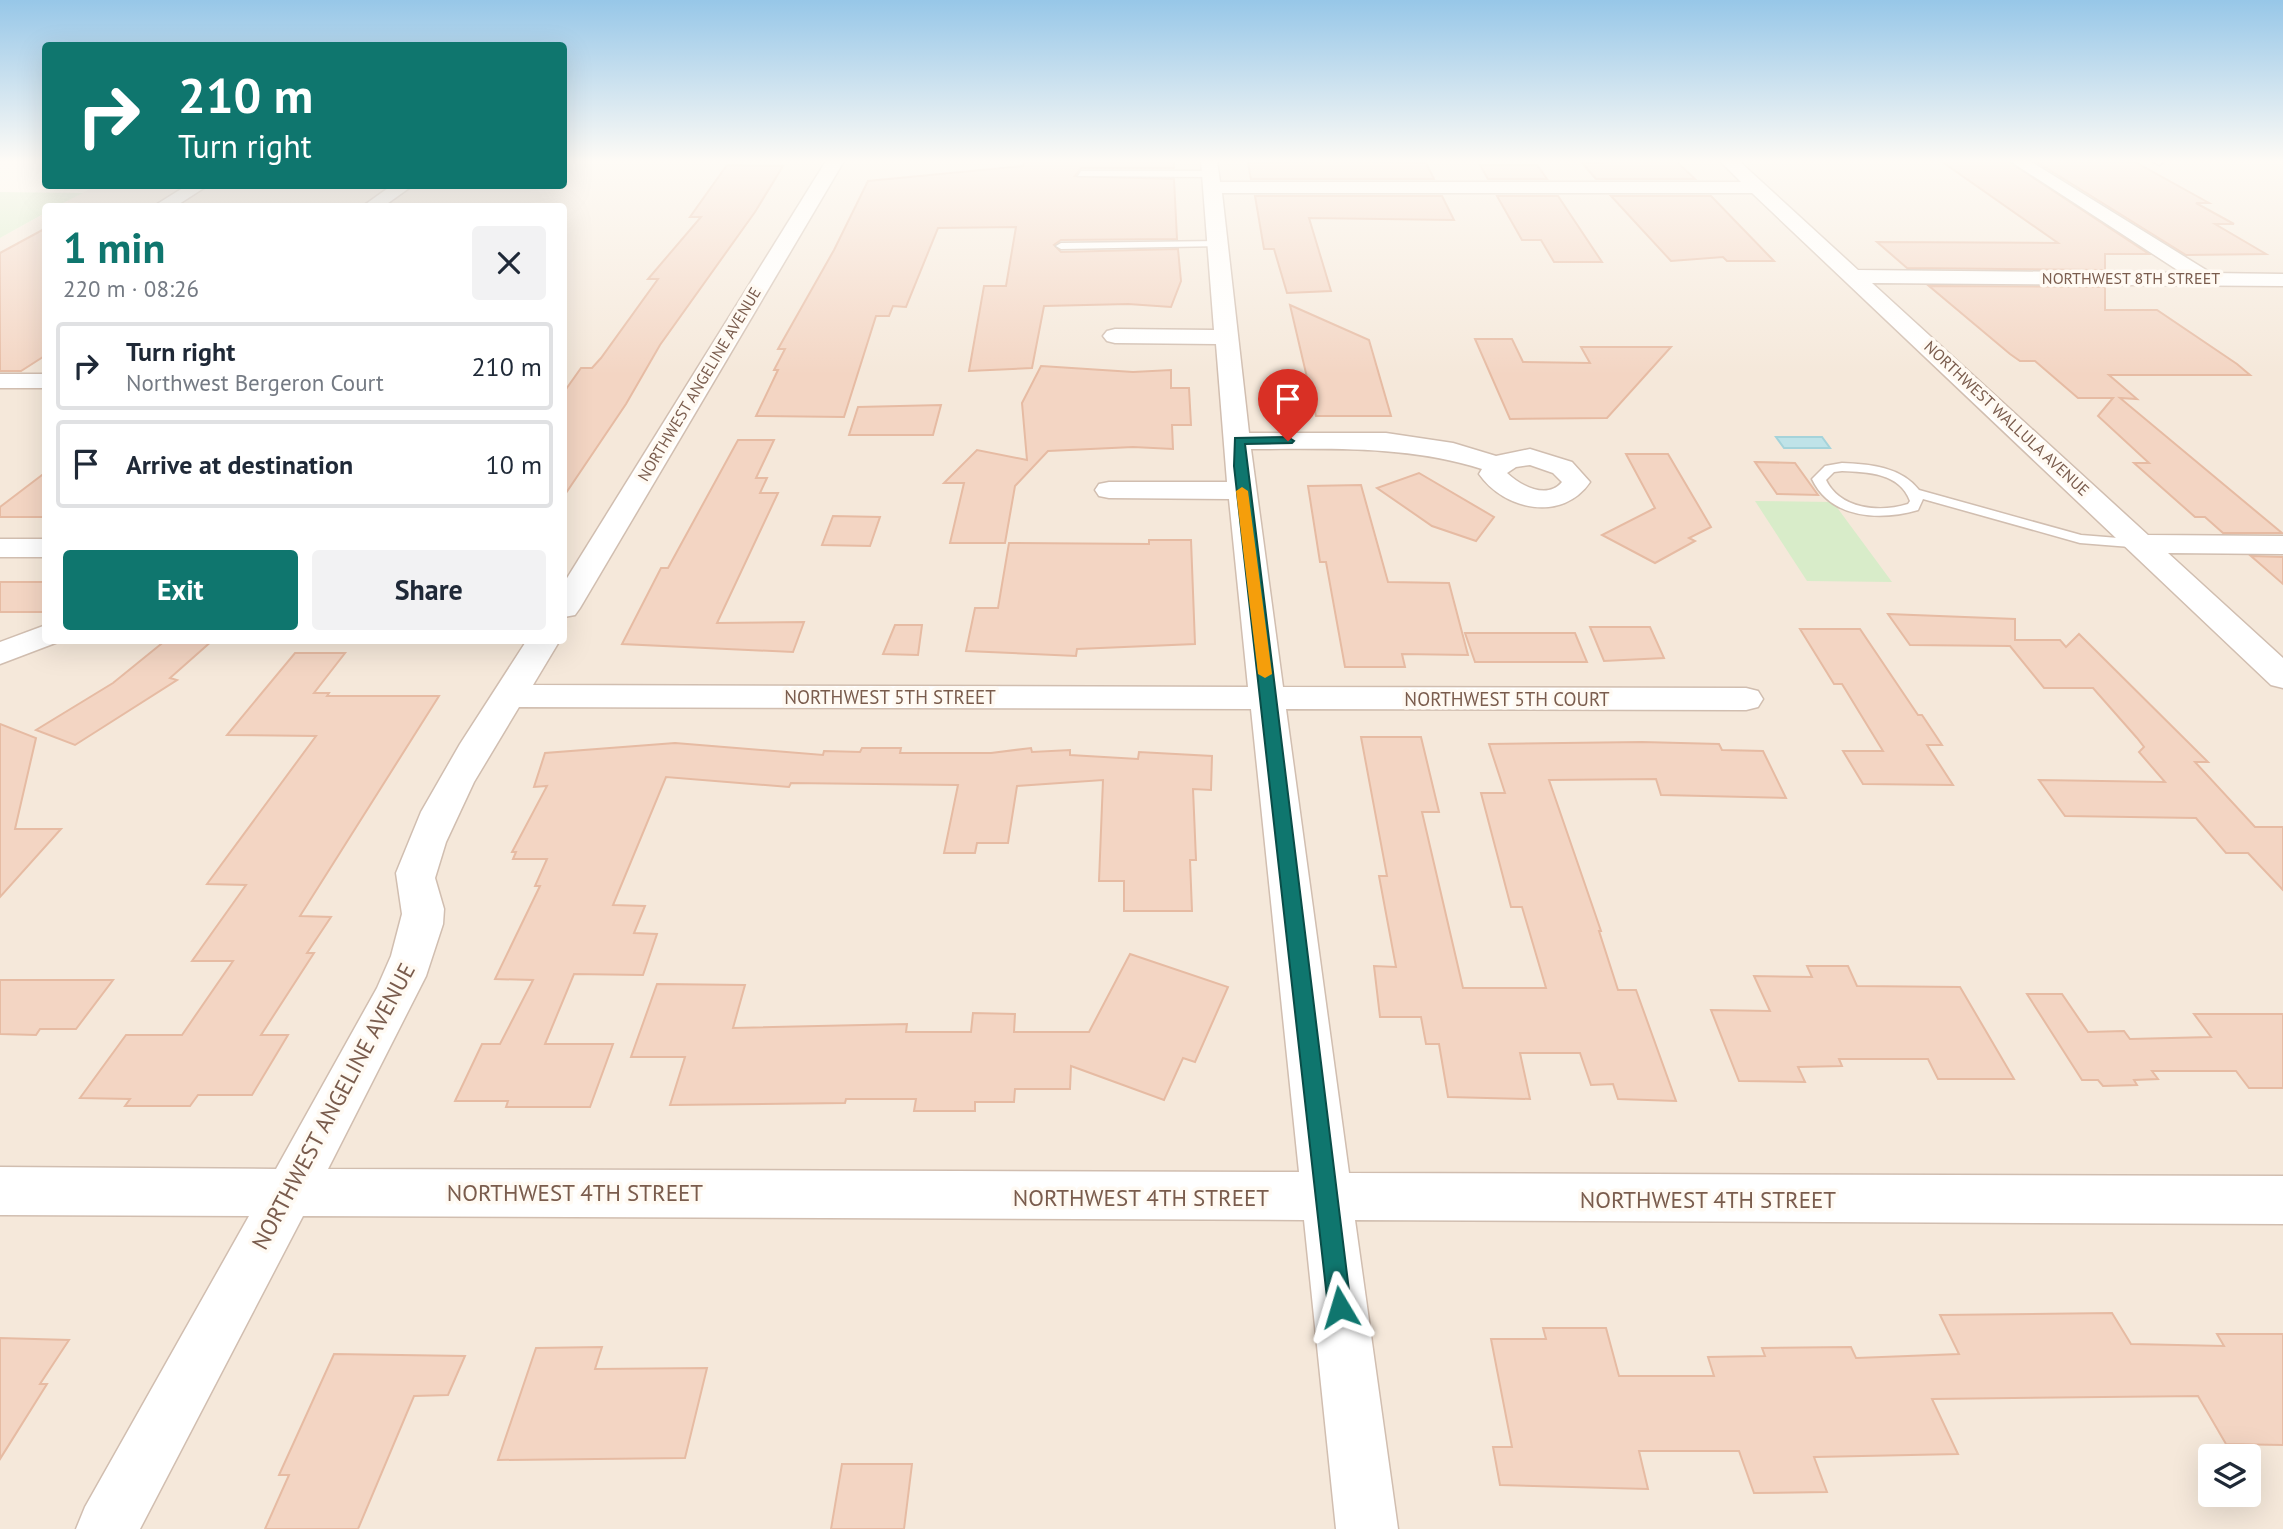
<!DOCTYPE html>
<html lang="en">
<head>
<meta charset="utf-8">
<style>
	body { margin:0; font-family:"PT Sans",sans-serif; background:#f2f2f3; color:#1f2937; height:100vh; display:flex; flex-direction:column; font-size:26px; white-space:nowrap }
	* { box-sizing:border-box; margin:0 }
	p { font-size:23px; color:#747a83 }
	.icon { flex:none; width:38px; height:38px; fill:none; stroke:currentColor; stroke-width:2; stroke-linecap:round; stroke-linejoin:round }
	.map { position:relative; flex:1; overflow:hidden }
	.panel { position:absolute; left:42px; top:203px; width:525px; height:441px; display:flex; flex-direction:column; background:#fff; border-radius:7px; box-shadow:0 7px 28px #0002 }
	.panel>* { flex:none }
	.hud { position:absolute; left:42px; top:42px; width:525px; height:147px; border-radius:7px; box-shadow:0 7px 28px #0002; background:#0f766e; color:#fff; overflow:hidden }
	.controls { position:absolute; left:2198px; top:1444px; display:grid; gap:14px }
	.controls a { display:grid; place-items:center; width:63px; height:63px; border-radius:7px; background:#fff; box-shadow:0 7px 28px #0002; font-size:35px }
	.pin { position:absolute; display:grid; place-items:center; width:60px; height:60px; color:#fff; margin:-72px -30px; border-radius:50% 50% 50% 0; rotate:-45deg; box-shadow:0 0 7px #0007 }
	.pin .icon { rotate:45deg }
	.me { position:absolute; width:77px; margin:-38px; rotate:353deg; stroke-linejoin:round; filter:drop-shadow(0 0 5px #0008) }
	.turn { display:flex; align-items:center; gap:24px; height:147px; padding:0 21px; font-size:32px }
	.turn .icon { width:91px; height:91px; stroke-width:2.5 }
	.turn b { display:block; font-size:49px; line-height:60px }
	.round { display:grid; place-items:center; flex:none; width:74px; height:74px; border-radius:7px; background:#f2f2f3 }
	.headline { display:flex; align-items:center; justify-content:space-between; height:119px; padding:0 21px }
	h1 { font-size:42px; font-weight:700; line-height:52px; color:#0f766e }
	.primary-button { display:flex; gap:14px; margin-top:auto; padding:14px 21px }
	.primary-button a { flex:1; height:80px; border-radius:7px; background:#0f766e; color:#fff; font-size:28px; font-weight:700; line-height:80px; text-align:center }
	.primary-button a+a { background:#f2f2f3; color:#1f2937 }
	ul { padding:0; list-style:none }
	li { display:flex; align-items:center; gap:21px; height:88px; margin:0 14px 10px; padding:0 7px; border:4px solid #e0e1e3; border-radius:7px }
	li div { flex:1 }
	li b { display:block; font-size:26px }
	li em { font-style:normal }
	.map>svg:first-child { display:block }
	.residential { fill:#f5e8da; fill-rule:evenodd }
	.green { fill:#d8ecc9 }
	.water { fill:#bfe3e8; stroke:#a5d3da; stroke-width:2 }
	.building { fill:#f3d5c3; stroke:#e6bba3; stroke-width:2 }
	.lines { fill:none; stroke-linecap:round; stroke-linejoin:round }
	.service-casing { stroke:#d1beb0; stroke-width:3 }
	.minor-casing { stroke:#d1beb0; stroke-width:3 }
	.service { fill:#fff; fill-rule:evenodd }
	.minor { fill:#fff; fill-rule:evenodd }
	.route { fill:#0f766e; stroke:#0a4d48; stroke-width:2 }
	.slow { fill:#f59e0b }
	.labels { text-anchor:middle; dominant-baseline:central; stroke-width:7; stroke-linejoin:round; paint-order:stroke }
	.far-street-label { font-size:16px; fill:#7a5c4d; stroke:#fffaf3 }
	.street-label { font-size:19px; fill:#7a5c4d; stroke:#fffaf3 }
	.near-street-label { font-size:23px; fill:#7a5c4d; stroke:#fffaf3 }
</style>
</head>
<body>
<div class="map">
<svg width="2283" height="1529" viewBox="0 0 2283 1529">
	<rect width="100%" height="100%" fill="#fdf6ec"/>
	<path class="residential" d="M564,161H2283V1529H0V238L45,213L46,640H564V206H57L96,186H564ZM2210,1456H2249V1494H2210Z"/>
	<g class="green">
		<path d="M0,192L83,193L57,206H46L45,213L0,238Z"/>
		<path d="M1755,501L1833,502L1892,582L1807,581Z"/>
	</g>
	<path class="water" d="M1776,437H1822L1830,448H1784Z"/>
	<g class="building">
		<path d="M1024,161H1174V168H1081L1075,176L1174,179L1177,239L1061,240L1054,245L1061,252L1178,249L1181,281L1171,307L1128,304L1044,306L1032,368L969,371L984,286H1006L1016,227L938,228L906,307L893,306L889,316H876L844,417L756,416L778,370H774L785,349H778L834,250L868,181L1023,166Z"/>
		<path d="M1331,161L1426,163L1434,179H1251L1248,163Z"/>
		<path d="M1599,161H1676L1695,179H1596L1582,163H1601Z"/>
		<path d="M1941,161H2008L2149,254H2105V270L1907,268L1877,242L2058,243Z"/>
		<path d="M2035,161L2135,162L2209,203H2196L2234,224H2215L2266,254L2186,255Z"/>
		<path d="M727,165L783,166L755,212L660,345L626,404L564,496V392L581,368H592L601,358L658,279H648L701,217H690Z"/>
		<path d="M1480,165H1537L1547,179H1488Z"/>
		<path d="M1255,196H1442L1454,220L1309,218L1331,291L1287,293L1274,249H1264Z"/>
		<path d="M1497,196H1558L1602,262H1554L1541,240H1522Z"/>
		<path d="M1611,196H1711L1774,261H1727L1723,257L1671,261Z"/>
		<path d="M46,228V355L21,371H0V253Z"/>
		<path d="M1929,286L2105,287V310H2157L2237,364L2250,375H2109L2137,399L2120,398L2282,533H2223L2205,517H2195L2134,463H2149L2098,416L2113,398H2078L2035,361H2020L2010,354Z"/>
		<path d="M1290,305L1369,340L1391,416H1316Z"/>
		<path d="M1475,339H1512L1523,362L1590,363L1581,347H1671L1607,418L1510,419Z"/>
		<path d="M1041,366L1133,372L1171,370V388H1189L1191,425H1172L1173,449L1133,447L1048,451L1015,486L1005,543H950L964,483H944L977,450L1027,460L1022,403Z"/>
		<path d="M941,405L933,435H849L858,407Z"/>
		<path d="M738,440H774L756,478H767L760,493H778L717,623L804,622L793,652L622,644L661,568H668Z"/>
		<path d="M1626,454H1668L1711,527L1689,538L1695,541L1655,563L1602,535L1655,508Z"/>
		<path d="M1755,462L1795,463L1818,495L1777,494Z"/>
		<path d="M46,472V517H0V507Z"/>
		<path d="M1419,473L1494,517L1476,541L1432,526L1377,488Z"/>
		<path d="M1361,485L1388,582L1449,583L1468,655L1402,654L1405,667H1345L1326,562H1320L1308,486Z"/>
		<path d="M833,516L880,517L870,546L822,545Z"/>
		<path d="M1149,540H1191L1195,644L1077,649L1076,656L966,651L975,608H998L1009,543L1149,544Z"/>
		<path d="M2251,556L2283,557V584Z"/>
		<rect x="0" y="582" width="46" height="30"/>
		<path d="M1888,614L2015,619V640H2060L2066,647L2079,634L2208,762H2195L2255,827H2283V890L2248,853H2226L2196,818L2065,816L2039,780L2165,782L2139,752L2144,747L2137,738L2093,688H2044L2010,646L1910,645Z"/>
		<path d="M895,625H922L918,655L883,654Z"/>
		<path d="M1590,627H1650L1664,658L1604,661Z"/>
		<path d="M1800,629H1860L1918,715H1922L1942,745H1927L1953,785L1863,784L1843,751H1883L1842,684H1834Z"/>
		<path d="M1465,633H1575L1587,662H1475Z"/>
		<path d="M166,640H213L170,678L177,680L75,745L36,730L113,683Z"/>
		<path d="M295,653H345L314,693H329L327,696H439L300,916L331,917L307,953H314L261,1035H288L252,1095H198L190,1106H125L130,1099L80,1098L126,1035H182L233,961H192L246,885L207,884L316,736L227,735Z"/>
		<path d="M0,724L36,738L15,829H61L0,897Z"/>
		<path d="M1361,737H1421L1439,812H1422L1463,988H1546L1522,907H1511L1481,793H1505L1489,744L1642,742L1719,744L1722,750L1763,751L1786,798L1661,795L1656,779L1549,780L1601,931H1599L1618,990H1636L1676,1101L1618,1099L1613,1084L1591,1085L1580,1053H1520L1530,1099L1448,1097L1439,1044H1426L1421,1017H1380L1374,966L1396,967L1379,876H1387Z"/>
		<path d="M675,743L823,755L824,751L860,752L862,748H901L900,753H991L1031,748L1032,752L1070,750V755L1138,759L1139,752L1212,756L1211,790L1193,789L1196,860H1190L1192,911H1124V881H1099L1103,780L1017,786L1008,843H977L975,853H944L958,785L791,783L789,787L666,777L613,905L645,906L634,933L657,934L643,975L574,974L545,1044H613L590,1107H506L508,1101H455L482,1044H500L533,980L495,979L540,886H535L547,859H513L516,852H512L547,786L534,787L545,753Z"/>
		<path d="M1130,954L1228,987L1195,1062L1183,1058L1164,1100L1071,1066L1070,1089H1015L1014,1102H975V1111H914L916,1099H846L845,1103L670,1105L685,1057H631L657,984L745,985L733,1028L907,1024L906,1032H971L973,1013L1015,1014L1014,1032H1089Z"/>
		<path d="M1807,966H1848L1857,986L1960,987L2014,1079H1938L1928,1059H1839L1842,1066L1798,1067L1805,1082L1739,1081L1711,1010L1770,1011L1754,976L1812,977Z"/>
		<path d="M0,980H113L76,1029H40L36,1035L0,1034Z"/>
		<path d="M2027,994H2062L2088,1032L2124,1031L2130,1039L2211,1037L2194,1014H2283V1088H2249L2236,1071H2152L2158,1079L2134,1080L2137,1085L2103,1086L2098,1080H2082Z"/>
		<path d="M2112,1313L2131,1344L2224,1346L2217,1334H2283V1445L2226,1444L2198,1396L1932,1399L1958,1454L1814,1457L1827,1492L1754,1493L1739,1451H1639L1648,1489L1500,1485L1493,1447H1512L1491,1339H1546L1543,1328H1606L1619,1376H1714L1708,1357L1765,1356L1762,1348L1851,1347L1856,1358L1959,1354L1940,1315Z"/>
		<path d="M0,1338L69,1340L40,1384H47L0,1459Z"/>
		<path d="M602,1347L595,1369L707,1368L685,1458L498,1460L536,1348Z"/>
		<path d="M334,1354L465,1356L448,1395L414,1396L358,1529H265L289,1475H279Z"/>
		<path d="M842,1464H912L904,1529H831Z"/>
	</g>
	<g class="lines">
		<g class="service-casing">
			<g id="service">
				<path d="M2152,161H2162L2163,162L2159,165Z"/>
				<path d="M1081,171H1211L1215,174L1211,177L1078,176Z"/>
				<path d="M1219,241L1224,244L1222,246L1061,249L1056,246L1061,243Z"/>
				<path d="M1842,463C1870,464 1901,467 1919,490L2081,535L2143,540L2150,544L2143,548L2080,543L1923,499L1918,510C1880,521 1831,519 1812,479L1825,466ZM1842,471C1868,472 1900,473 1910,501L1908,504C1879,513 1840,509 1826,480L1834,472Z"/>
			</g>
		</g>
		<g class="minor-casing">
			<g id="minor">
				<path d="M826,161H844L580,608L575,615L564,617V583Z"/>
				<path d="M1201,161H1217L1220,182H1741L1720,161H1739L1858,270L2182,273L2010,161H2030L2211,273L2283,274V286L1872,283L2148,535L2283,536V554L2168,553L2283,658V688L2271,685L1752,193H1222L1249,433H1386L1453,443L1496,456L1530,449L1572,462L1590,482C1563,522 1505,511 1479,474L1482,469C1407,445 1330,449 1251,449L1283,687L1746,688L1758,691L1763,699L1758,707L1746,710L1286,709L1349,1173L2283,1176V1224L1355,1220L1398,1529H1336L1304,1220L303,1216L140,1529H76L85,1507L249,1216L0,1215V1167L276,1169L377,988L391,956L402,914L396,873L421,812L460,744L527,640H560L533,685L1248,687L1229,499L1109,498L1099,496L1095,490L1099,484L1109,482H1227L1216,344L1115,343L1107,341L1103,336L1107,331L1115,329L1214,330ZM1530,465L1553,473L1562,482C1547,500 1521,486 1507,473L1516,467ZM519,707L1251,709L1299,1172L328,1169L426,976L443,924L444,909L435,878L446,842L474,782Z"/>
				<path d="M186,186H207L176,206H154Z"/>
				<path d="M391,186H412L384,206H363Z"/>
				<rect x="0" y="374" width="46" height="14"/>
				<rect x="0" y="539" width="46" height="18"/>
				<path d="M46,625V640L58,642L0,664V642Z"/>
			</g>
		</g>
		<use href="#service" class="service"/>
		<use href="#minor" class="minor"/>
	</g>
	<linearGradient id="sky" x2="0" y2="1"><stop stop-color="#97c7e8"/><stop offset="0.43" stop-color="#fefbf6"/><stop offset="1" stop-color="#fefbf6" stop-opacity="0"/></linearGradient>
	<rect width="2283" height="375" fill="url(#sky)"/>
	<path class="route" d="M1288,437L1294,441L1292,443L1245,444L1351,1307L1348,1315L1340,1318L1331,1315L1328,1307L1234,466L1235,438Z"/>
	<path class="slow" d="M1242,487L1248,491L1272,674L1265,678L1258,674L1236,491Z"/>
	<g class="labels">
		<g class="far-street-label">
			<text x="2131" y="278">NORTHWEST 8TH STREET</text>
			<text transform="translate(699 384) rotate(-59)">NORTHWEST ANGELINE AVENUE</text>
			<text transform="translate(2007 418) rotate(43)">NORTHWEST WALLULA AVENUE</text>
		</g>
		<g class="street-label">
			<text x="890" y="697">NORTHWEST 5TH STREET</text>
			<text x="1507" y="699">NORTHWEST 5TH COURT</text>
		</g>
		<g class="near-street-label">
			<text transform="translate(333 1106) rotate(-62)">NORTHWEST ANGELINE AVENUE</text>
			<text x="575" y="1192">NORTHWEST 4TH STREET</text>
			<text x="1141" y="1197">NORTHWEST 4TH STREET</text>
			<text x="1708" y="1199">NORTHWEST 4TH STREET</text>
		</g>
	</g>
</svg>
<div class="controls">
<a><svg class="icon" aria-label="layers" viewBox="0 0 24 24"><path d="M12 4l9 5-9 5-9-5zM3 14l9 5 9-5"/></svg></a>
</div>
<div class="pin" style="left:1288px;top:441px;background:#d93025"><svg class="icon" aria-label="arrive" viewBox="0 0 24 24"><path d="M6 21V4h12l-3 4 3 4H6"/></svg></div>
<svg class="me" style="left:1340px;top:1307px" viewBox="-20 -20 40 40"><path d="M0-17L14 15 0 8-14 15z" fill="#0f766e" stroke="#fff" stroke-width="4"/></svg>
<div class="hud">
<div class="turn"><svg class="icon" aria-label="right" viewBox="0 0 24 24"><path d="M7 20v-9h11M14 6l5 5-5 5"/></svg><div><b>210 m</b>Turn right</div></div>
</div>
<section class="panel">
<div class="headline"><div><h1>1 min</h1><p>220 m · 08:26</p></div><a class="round"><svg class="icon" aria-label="close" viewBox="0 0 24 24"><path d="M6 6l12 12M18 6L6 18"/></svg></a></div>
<ul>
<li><svg class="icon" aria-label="right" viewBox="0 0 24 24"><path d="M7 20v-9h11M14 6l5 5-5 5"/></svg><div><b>Turn right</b><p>Northwest Bergeron Court</p></div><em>210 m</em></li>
<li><svg class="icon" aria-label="arrive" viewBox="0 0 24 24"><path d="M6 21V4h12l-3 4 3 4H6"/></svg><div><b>Arrive at destination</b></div><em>10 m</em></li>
</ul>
<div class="primary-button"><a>Exit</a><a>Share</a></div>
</section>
</div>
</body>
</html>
